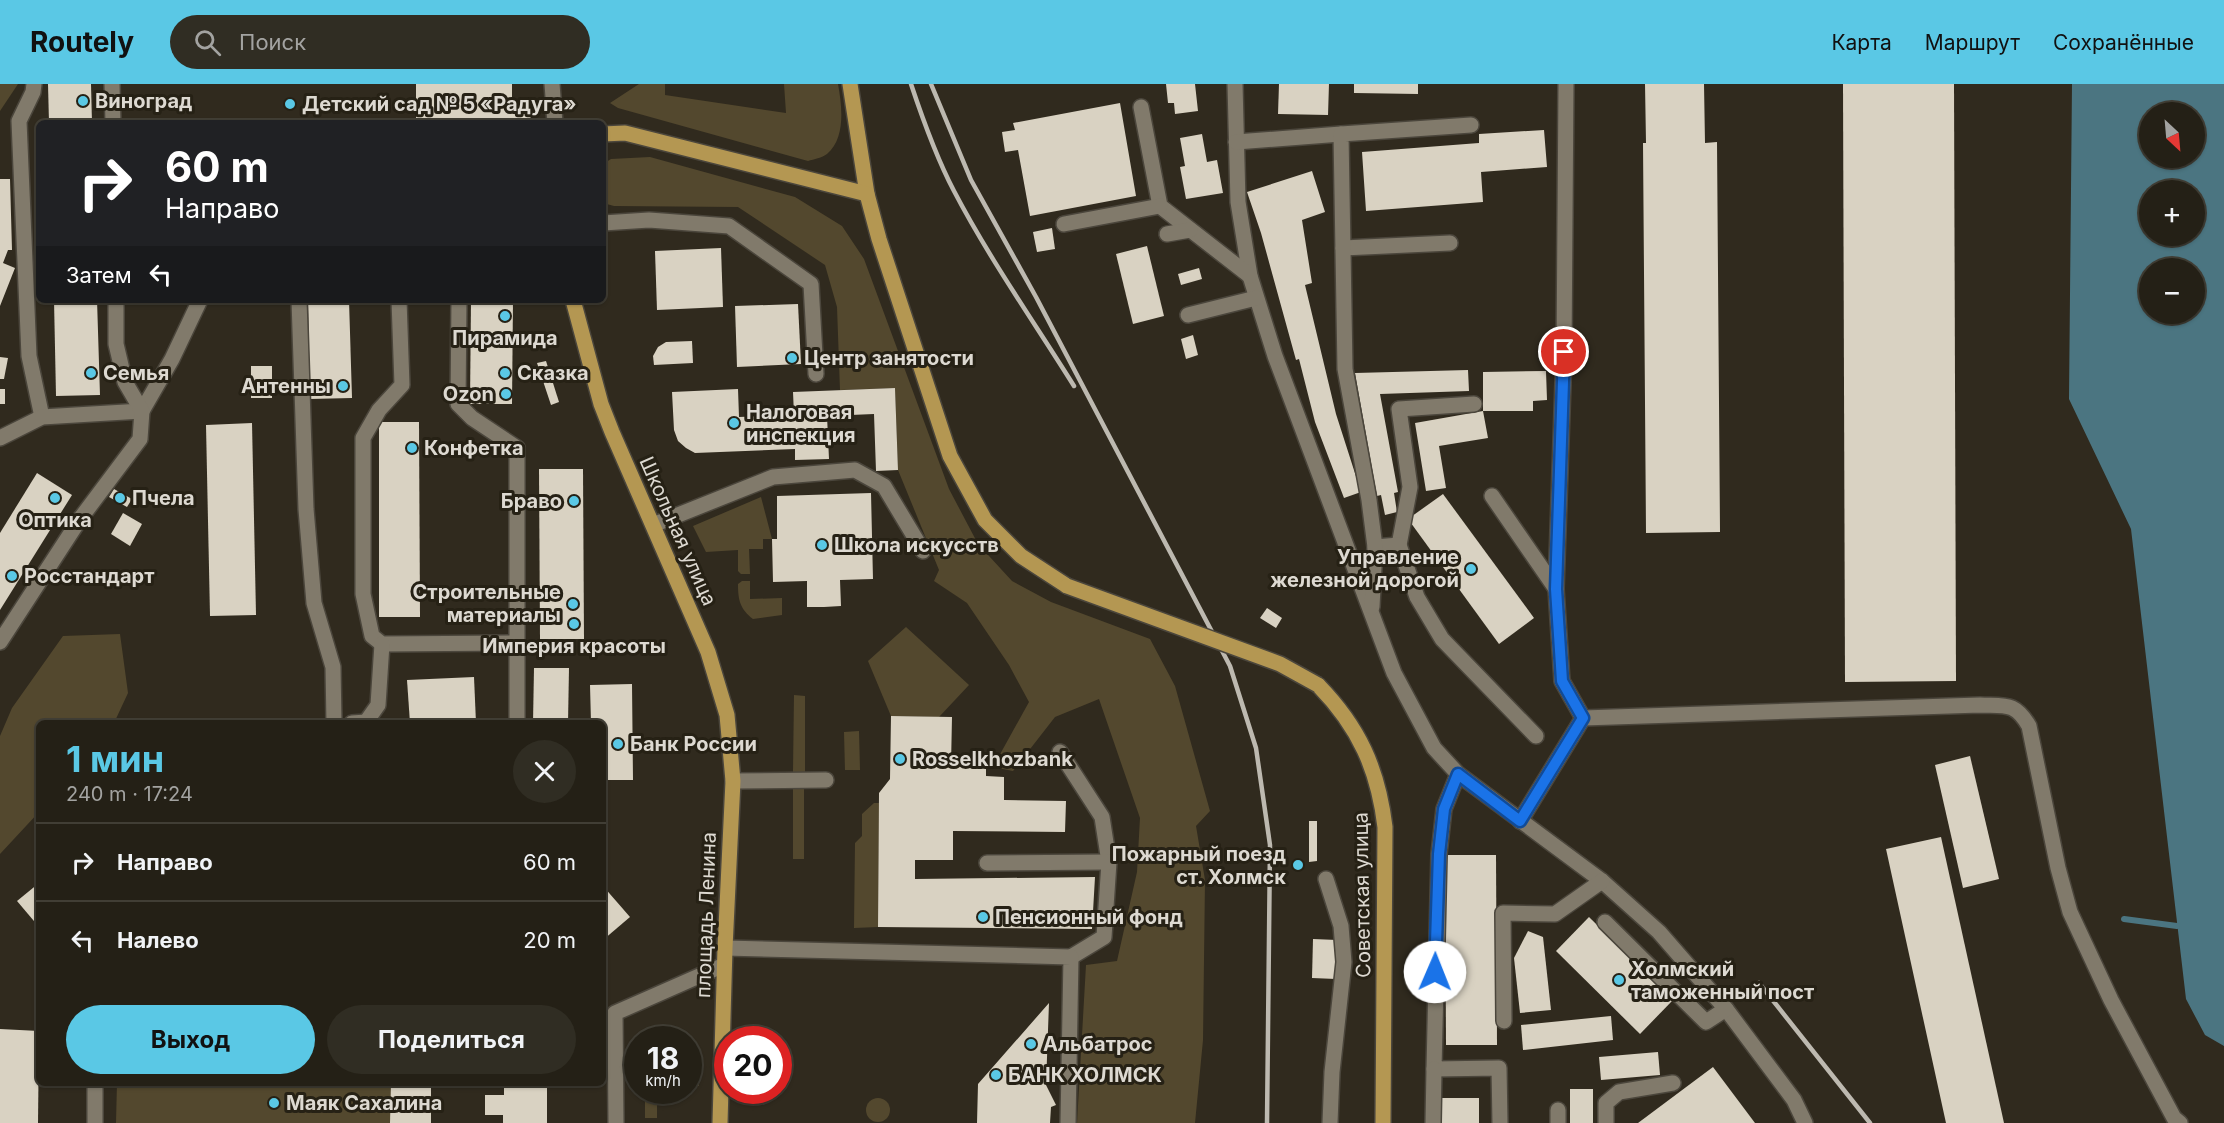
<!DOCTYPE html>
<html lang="ru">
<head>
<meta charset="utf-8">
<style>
	body { margin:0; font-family:Inter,sans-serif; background:#302d23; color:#f1f3f6; height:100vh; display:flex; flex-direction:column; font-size:22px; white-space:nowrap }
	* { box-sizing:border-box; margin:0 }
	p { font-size:20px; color:#a3a3a1 }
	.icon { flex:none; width:33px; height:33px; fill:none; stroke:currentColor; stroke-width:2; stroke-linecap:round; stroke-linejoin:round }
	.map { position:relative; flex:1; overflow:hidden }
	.details { position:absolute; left:36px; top:636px; width:570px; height:366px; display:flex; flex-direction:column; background:#242016; border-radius:9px; box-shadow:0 2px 4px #0004,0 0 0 2px #413e35 }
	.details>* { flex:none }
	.top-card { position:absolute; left:36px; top:36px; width:570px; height:183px; border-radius:9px; box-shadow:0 2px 4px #0004,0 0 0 2px #413e35; background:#202124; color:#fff; overflow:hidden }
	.needle { width:39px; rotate:154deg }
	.controls { position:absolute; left:2139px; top:18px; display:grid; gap:12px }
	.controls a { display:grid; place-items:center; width:66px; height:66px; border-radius:50%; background:#242016; box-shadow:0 2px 4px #0004,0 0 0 2px #413e35; font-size:30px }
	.speed { position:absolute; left:624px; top:942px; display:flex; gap:12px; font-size:30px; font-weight:700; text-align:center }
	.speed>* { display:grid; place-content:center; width:78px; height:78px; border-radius:50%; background:#242016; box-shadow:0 2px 4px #0004,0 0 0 2px #413e35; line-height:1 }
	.speed small { font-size:15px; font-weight:400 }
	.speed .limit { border:9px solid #d22; background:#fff; color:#111 }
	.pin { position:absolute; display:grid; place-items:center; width:51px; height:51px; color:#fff; margin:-26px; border:3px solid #fff; border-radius:50%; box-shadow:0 2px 6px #0007 }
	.me { position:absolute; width:66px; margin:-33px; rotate:1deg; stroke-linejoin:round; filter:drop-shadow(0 0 4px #0008) }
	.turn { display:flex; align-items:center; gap:21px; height:126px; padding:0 30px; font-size:27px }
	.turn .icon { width:78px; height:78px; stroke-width:2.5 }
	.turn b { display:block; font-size:42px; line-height:51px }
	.then { display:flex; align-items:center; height:57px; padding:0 30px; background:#0003; gap:12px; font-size:22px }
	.round { display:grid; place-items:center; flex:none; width:63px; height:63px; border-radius:32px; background:#302d23 }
	.overview { display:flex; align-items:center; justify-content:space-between; height:102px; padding:0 30px }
	h1 { font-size:36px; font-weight:700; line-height:45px; color:#5ac8e5 }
	.primary-button { display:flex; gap:12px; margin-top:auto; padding:12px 30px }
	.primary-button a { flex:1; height:69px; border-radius:36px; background:#5ac8e5; color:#111; font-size:24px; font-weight:700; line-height:69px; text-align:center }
	.primary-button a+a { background:#302d23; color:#f1f3f6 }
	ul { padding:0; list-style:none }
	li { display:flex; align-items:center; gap:18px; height:78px; padding:0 30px; border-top:2px solid #413e35 }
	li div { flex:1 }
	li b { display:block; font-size:22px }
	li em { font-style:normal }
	header { display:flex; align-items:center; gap:36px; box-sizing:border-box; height:84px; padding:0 30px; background:#5ac8e5; color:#111 }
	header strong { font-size:28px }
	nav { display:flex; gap:33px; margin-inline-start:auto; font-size:21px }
	.search { width:420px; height:54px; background:#302d23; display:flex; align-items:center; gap:15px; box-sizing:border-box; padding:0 21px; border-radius:33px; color:#a3a3a1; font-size:22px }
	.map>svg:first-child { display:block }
	.green { fill:#53482e }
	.water { fill:#4b7581; fill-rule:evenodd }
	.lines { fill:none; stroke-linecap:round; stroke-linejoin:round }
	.stream { stroke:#4b7581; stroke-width:6 }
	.building { fill:#d9d2c2 }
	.minor-casing { stroke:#4b463c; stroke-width:18 }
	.major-casing { stroke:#4b463c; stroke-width:18 }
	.minor { stroke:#817a6b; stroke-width:15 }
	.major { stroke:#b49752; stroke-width:15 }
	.rail { stroke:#bdb9b0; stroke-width:4.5 }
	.major-bridge-casing { stroke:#4b463c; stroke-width:18; stroke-linecap:butt }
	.major-bridge { stroke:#b49752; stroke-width:15 }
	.route-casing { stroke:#114b97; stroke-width:15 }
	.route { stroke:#1a73e8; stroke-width:10 }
	.poi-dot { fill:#5ac8e5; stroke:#262115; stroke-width:2 }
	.labels { text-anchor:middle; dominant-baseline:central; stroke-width:6; stroke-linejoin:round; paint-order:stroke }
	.poi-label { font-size:20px; font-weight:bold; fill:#ddd9d1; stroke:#262115; text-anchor:start }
	.street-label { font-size:20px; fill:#ddd9d1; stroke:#262115 }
</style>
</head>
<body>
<header>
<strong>Routely</strong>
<div class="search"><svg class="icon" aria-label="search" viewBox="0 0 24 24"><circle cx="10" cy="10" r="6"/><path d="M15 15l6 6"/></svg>Поиск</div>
<nav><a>Карта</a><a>Маршрут</a><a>Сохранённые</a></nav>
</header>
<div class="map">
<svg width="2224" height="1039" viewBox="0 0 2224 1039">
	<rect width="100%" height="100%" fill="#302a1e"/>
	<g class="green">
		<path d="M0,0H18L0,27Z"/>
		<path d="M639,0H665V11L786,29L784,0H838C842,22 846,54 827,70C822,74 814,75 808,77L618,24L610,19Z"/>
		<path d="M650,73L795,113L842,142L864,175L949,405L978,460L1012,497L1051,518L1150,555L1175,602L1210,727L1196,742L1205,796L1203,956L1195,1039H1077L1086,881L1117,877L1137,788L1140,734L1099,615L1055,633L1013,687L993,683L1029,618L1009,581L967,519L934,497L939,486L898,386L895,304L840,306L837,223L825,181L738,123L614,122L603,119V80L611,75Z"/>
		<path d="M761,413L772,455H763V465H749L750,490H741L738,487V466L706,468L693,442Z"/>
		<path d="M742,497H750V515L782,514V531L753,535C740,525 738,516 738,500Z"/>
		<path d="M906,543L969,601L939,633L891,632L868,577Z"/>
		<path d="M120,550L128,609L114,639H39V728L0,770V652L12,624L63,552Z"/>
		<path d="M794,611L805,612V688H793Z"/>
		<path d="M859,647L860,686H845L844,648Z"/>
		<path d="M793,704L804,705V775H793Z"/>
		<path d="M874,719H879L878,843L854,844L855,759L862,752V730Z"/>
		<path d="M688,971L699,980V1002H689Z"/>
		<path d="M117,999H431V1039H116Z"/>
		<rect x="645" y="1007" width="12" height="27"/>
		<circle cx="878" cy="1026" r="12"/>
	</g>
	<path class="water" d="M2072,0H2224V962L2205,951L2186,915L2131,445L2069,315ZM2150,28H2194V74H2150ZM2150,106H2194V152H2150ZM2150,184H2194V230H2150Z"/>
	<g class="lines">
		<path class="stream" d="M2124,835L2177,842"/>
	</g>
	<g class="building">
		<path d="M48,0H91L92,39H49Z"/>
		<path d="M416,0H512V25L531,24V39H416Z"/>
		<path d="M1166,0H1195L1198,27L1175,30L1174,19H1168Z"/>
		<path d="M1279,0H1329L1328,31L1278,30Z"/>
		<path d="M1354,0H1418V10L1354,9Z"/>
		<path d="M1645,0H1704L1705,59L1717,58L1720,448L1646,449L1643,59H1646Z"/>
		<path d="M1843,0H1954L1956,597L1845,598Z"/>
		<path d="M1120,19L1136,112L1030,132L1018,66L1005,68L1002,48L1015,46L1013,39Z"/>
		<path d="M1544,46L1547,83L1481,88L1483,118L1366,127L1362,68L1479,59V50Z"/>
		<path d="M1202,50L1207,78L1217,76L1223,109L1186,115L1180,83L1185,82L1180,54Z"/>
		<path d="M1312,87L1325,128L1302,136L1312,199L1305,201L1336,330L1361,408L1344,414L1315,338L1299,275L1296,276L1261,149L1247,108Z"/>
		<path d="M0,95H10L12,166H8L3,179L15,184L0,222Z"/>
		<path d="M1052,144L1055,165L1037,168L1033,148Z"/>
		<path d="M1147,162L1164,232L1133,240L1116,170Z"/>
		<path d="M721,164L723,223L657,226L655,167Z"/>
		<path d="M1199,184L1202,195L1181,201L1178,190Z"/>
		<path d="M54,216H97L100,311L56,312Z"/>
		<path d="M308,216H349L352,314L310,315Z"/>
		<path d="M471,216H513L512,320H470Z"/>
		<path d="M798,220L801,280L737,283L735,222Z"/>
		<path d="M1193,251L1198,271L1186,275L1181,255Z"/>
		<path d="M692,257L693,279L654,281L653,272L658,263L666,258Z"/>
		<path d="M0,273L8,274L4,295H0Z"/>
		<path d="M546,277L559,318L551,321L537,279Z"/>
		<rect x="251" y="282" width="21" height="32"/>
		<path d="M1468,286L1469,307L1380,310L1398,408L1394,409L1397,428L1385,431L1381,411L1377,412L1355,289Z"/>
		<path d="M1546,287L1547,316L1533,317V327H1483L1488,354L1439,362L1446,404L1426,407L1415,339L1483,327V288Z"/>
		<path d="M895,304L898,386L876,387L874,330L827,332L829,375L795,376V365L695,369L686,364L678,357L674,346L672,308L738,305L739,333L794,331L793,308Z"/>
		<rect x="0" y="305" width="5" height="15"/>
		<path d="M379,338H419L420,533H379Z"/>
		<path d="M252,339L256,531L210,532L206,341Z"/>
		<path d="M539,385H583L584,555H540Z"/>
		<path d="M37,389L72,411L0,526V449Z"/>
		<path d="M114,405L132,415L127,423L109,413Z"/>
		<path d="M871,409L873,495L840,496L841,522L824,523H807V497L773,498L772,455H777V412Z"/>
		<path d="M1443,410L1534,534L1499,560L1408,435Z"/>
		<path d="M123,429L142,440L130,462L111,450Z"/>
		<path d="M1267,524L1282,534L1276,544L1260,534Z"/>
		<path d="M534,584H569L568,639H533Z"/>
		<path d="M474,593L476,639H410L407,596Z"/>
		<path d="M632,600L633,696H603V639H591L590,601Z"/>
		<path d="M891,632L952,633L951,682H986V692L1004,693V716L1066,717L1065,748L953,747V776H915V795L1095,793L1092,845L878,843L879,709L890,695Z"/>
		<path d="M1970,672L1999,795L1963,804L1935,681Z"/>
		<path d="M1309,737H1317V777L1309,778Z"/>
		<path d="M1941,753L2004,1039H1946L1886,765Z"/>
		<path d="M1445,771H1496L1497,961H1446Z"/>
		<path d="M39,799V843L17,817Z"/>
		<path d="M603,802L630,833L603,856Z"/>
		<path d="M1589,833L1673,916L1640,950L1556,867Z"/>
		<path d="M1528,847L1543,853L1551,926L1520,929L1514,874Z"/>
		<path d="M1313,855L1337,856L1336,895L1312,894Z"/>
		<path d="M1049,919L1046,1001L1056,1021L1051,1023L1050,1039H977L978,1000Z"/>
		<path d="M1611,932L1613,956L1523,966L1521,941Z"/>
		<path d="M0,945L39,947L38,1039H0Z"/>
		<path d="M1658,968L1660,991L1601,996L1599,973Z"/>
		<path d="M1713,983L1755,1039H1638Z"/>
		<path d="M391,999H431V1039H390Z"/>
		<path d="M504,999H547V1039H503V1031H485V1011H504Z"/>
		<rect x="1570" y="1005" width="23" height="34"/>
		<rect x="1442" y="1014" width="37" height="25"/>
	</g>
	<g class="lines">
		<g class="minor-casing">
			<g id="minor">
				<path d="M34,0L33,8L19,37L29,272L42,333"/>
				<path d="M112,0L113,39"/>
				<path d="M552,0L555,39"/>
				<path d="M1235,0L1238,118L1250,192L1275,272L1394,589L1434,664L1458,690L1602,797L1659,848L1726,925L1794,1016L1805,1039"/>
				<path d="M1566,0L1564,269L1556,505L1562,597L1583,634"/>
				<path d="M1141,23L1160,122L1250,192"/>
				<path d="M1236,58L1341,50"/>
				<path d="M603,139L649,136L729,142L811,200L816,290"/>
				<path d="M1064,140L1160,122"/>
				<path d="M1167,150L1190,146"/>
				<path d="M1343,164L1450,159"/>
				<path d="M299,216L306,425L314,519L333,583L334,639"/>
				<path d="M399,216L402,301L379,326L363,354V510L372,552L382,560L517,559"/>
				<path d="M459,216L458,320L472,334L517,364V639"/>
				<path d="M1188,231L1256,214"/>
				<path d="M0,354L42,333L142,327L172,275L200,216"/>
				<path d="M1492,412L1556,505"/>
				<path d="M653,441L773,393L855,386L884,402L923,467"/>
				<path d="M1399,461L1410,403L1399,325L1474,320"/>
				<path d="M1375,463L1399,461L1417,513L1442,555L1536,652"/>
				<path d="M1372,523L1375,463L1369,416L1345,285L1341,50L1471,41"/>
				<path d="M0,558L80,435L140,355L142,327L125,298L116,260V216"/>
				<path d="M1583,634L1980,621C2006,622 2015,618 2029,642L2058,784L2070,828L2111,916L2174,1034L2180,1039"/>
				<path d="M352,639L366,638L378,621L382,560"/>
				<path d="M1060,668L1102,733L1109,778L1104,853L1071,873"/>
				<path d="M1458,690L1444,725L1439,770L1434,985L1499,984L1500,1039"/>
				<path d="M733,697L826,696"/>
				<path d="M1520,737L1583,634"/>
				<path d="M987,779L1109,778"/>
				<path d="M1326,795L1341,842L1344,878L1332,988L1330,1039"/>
				<path d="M1605,838L1706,938L1726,925"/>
				<path d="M725,864L1071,873L1068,1039"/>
				<path d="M1504,937L1503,829L1555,830L1602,797"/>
				<path d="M95,1039V999"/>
				<path d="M616,1039L615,929L724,881"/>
				<path d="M1433,1039L1434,985"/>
				<path d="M1558,1039V1026"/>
				<path d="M1606,1039V1019L1619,1008L1673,999"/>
			</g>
		</g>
		<g class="major-casing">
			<g id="major">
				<path d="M850,0L867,110L879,155L950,372L985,436L1021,472L1067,502"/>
				<path d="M603,50L625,49L867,110"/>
				<path d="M573,216L601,320L612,348L708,568L727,631L733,697L725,864L720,1039"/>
				<path d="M1318,601C1359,643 1378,685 1385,743L1383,1039"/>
			</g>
		</g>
		<use href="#minor" class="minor"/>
		<use href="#major" class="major"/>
		<g class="rail">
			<path d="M911,0C923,36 936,73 954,107C989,174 1034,238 1074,302"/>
			<path d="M931,0L971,96L1036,213L1230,582L1256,664L1270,761L1267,1039"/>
			<path d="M1759,899L1870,1039"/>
		</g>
		<g class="major-bridge-casing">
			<path id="major-bridge" d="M1067,502L1280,580L1318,601"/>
		</g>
		<use href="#major-bridge" class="major-bridge"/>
	</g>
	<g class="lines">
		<g class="route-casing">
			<path id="route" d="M1435,888L1439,770L1444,725L1458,690L1520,737L1583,634L1562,597L1556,505L1564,268"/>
		</g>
		<use href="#route" class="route"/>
	</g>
	<g class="poi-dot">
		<circle cx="83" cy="17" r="6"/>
		<circle cx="290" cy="20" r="6"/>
		<circle cx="505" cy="232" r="6"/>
		<circle cx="792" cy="274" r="6"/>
		<circle cx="91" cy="289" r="6"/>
		<circle cx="505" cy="289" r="6"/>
		<circle cx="343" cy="302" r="6"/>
		<circle cx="506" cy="310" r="6"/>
		<circle cx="734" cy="339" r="6"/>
		<circle cx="412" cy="364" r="6"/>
		<circle cx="55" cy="414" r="6"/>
		<circle cx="120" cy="414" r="6"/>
		<circle cx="574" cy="417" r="6"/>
		<circle cx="822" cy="461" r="6"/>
		<circle cx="1471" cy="485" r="6"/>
		<circle cx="12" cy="492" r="6"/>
		<circle cx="573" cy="520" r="6"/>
		<circle cx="574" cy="540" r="6"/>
		<circle cx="618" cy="660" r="6"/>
		<circle cx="900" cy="675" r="6"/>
		<circle cx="1298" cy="781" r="6"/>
		<circle cx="983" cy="833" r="6"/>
		<circle cx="1619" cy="896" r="6"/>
		<circle cx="1031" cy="960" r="6"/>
		<circle cx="996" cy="991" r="6"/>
		<circle cx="274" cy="1019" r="6"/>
	</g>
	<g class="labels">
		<g class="poi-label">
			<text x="95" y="17">Виноград</text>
			<text x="302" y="20">Детский сад № 5 «Радуга»</text>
			<text x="505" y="254" text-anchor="middle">Пирамида</text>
			<text x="804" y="274">Центр занятости</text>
			<text x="103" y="289">Семья</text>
			<text x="517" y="289">Сказка</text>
			<text x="331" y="302" text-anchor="end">Антенны</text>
			<text x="494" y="310" text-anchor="end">Ozon</text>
			<text x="746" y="328">Налоговая<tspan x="746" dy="23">инспекция</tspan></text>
			<text x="424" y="364">Конфетка</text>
			<text x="132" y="414">Пчела</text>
			<text x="562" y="417" text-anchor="end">Браво</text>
			<text x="55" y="436" text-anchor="middle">Оптика</text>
			<text x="834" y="461">Школа искусств</text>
			<text x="1459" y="473" text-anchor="end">Управление<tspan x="1459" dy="23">железной дорогой</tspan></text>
			<text x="24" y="492">Росстандарт</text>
			<text x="561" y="508" text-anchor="end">Строительные<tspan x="561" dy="23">материалы</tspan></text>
			<text x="574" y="562" text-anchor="middle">Империя красоты</text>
			<text x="630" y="660">Банк России</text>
			<text x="912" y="675">Rosselkhozbank</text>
			<text x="1286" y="770" text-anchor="end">Пожарный поезд<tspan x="1286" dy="23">ст. Холмск</tspan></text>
			<text x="995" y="833">Пенсионный фонд</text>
			<text x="1631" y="885">Холмский<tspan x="1631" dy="23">таможенный пост</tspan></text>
			<text x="1043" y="960">Альбатрос</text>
			<text x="1008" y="991">БАНК ХОЛМСК</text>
			<text x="286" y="1019">Маяк Сахалина</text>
		</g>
		<g class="street-label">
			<text transform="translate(678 447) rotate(66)">Школьная улица</text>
			<text transform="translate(1362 811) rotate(-91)">Советская улица</text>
			<text transform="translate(706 831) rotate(-88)">площадь Ленина</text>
		</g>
	</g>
</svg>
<div class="controls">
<a><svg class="needle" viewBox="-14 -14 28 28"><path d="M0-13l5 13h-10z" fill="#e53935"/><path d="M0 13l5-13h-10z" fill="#a3a3a1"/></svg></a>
<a>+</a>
<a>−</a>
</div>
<div class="speed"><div>18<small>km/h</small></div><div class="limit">20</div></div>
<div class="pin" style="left:1564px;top:268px;background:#d93025"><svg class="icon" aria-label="arrive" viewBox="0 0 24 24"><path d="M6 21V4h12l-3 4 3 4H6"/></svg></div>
<svg class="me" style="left:1435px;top:888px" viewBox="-20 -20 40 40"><circle r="19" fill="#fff"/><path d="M0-13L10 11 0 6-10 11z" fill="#1a73e8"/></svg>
<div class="top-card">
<div class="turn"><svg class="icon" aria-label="right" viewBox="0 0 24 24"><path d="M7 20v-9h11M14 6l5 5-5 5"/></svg><div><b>60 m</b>Направо</div></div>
<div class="then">Затем<svg class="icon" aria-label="left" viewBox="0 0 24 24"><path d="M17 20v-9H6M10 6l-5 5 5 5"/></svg></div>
</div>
<section class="details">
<div class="overview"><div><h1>1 мин</h1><p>240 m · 17:24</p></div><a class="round"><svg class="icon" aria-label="close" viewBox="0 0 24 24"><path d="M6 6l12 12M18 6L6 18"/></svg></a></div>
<ul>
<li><svg class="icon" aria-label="right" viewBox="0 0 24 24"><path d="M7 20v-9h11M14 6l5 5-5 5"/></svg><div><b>Направо</b></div><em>60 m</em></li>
<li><svg class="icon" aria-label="left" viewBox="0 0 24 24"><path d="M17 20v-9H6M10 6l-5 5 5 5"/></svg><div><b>Налево</b></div><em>20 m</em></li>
</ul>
<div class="primary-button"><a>Выход</a><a>Поделиться</a></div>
</section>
</div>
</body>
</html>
